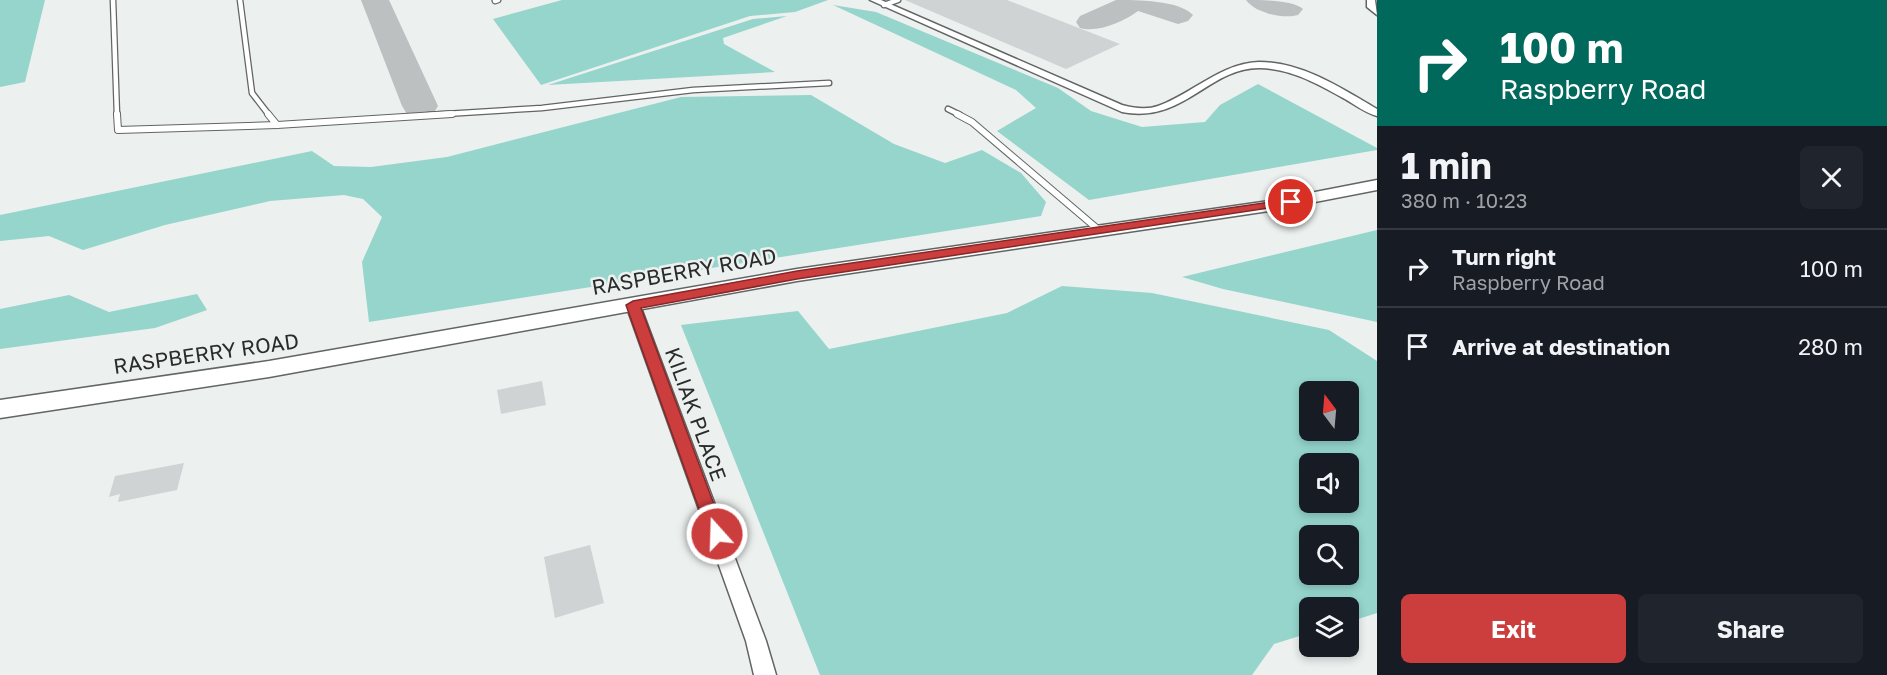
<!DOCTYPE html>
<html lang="en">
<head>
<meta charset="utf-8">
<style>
	body { margin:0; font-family:"Golos Text",sans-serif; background:#20242c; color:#f1f3f6; height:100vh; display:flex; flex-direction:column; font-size:22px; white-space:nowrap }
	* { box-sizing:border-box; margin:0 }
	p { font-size:20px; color:#9ea1a6 }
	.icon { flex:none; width:33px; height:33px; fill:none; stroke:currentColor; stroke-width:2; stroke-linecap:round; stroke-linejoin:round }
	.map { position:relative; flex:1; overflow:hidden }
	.sheet { display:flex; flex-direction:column; background:#171b24; width:510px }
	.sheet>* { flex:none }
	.guide { background:#00695c; color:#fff; overflow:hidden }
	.needle { width:39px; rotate:344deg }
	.tools { position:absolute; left:1299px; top:381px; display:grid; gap:12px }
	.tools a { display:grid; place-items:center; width:60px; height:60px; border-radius:9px; background:#171b24; box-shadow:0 3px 9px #0003; font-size:30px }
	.pin { position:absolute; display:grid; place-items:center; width:51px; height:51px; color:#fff; margin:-26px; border:3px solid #fff; border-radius:50%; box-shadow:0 2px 6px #0007 }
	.me { position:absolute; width:66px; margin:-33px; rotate:340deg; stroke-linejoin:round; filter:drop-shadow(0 0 4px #0008) }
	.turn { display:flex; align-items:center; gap:21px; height:126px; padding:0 24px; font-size:27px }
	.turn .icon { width:78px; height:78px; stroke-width:2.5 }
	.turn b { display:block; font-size:42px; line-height:51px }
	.round { display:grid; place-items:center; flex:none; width:63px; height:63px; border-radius:9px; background:#20242c }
	.overview { display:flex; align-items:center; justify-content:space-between; height:102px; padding:0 24px }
	h1 { font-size:36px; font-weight:700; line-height:45px }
	.action { display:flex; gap:12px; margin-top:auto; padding:12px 24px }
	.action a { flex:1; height:69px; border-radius:9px; background:#cc3d3d; color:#fff; font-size:24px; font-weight:700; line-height:69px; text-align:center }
	.action a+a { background:#20242c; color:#f1f3f6 }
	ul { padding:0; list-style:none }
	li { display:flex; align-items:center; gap:18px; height:78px; padding:0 24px; border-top:2px solid #363941 }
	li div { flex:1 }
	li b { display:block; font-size:22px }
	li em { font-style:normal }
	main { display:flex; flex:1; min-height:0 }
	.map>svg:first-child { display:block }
	.green { fill:#95d5cc; fill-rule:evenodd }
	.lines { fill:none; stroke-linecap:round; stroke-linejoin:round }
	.taxiway { fill:#bdc0c0; fill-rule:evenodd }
	.building { fill:#cfd3d3 }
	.lane-far1-casing { stroke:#616565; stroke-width:7 }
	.lane-casing { stroke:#616565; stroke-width:8 }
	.street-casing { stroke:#616565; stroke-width:3 }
	.secondary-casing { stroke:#616565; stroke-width:3 }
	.lane-far1 { stroke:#fff; stroke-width:4.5 }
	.lane { stroke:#fff; stroke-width:6 }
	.street { fill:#fff; fill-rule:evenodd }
	.secondary { fill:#fff; fill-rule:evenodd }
	.route { fill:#cc3d3d; stroke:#852828; stroke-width:1.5 }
	.labels { text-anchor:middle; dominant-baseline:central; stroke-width:5; stroke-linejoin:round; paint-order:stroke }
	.street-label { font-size:21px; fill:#2a2c2b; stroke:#ecf0ef }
</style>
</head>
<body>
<main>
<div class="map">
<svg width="1377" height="675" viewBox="0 0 1377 675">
	<rect width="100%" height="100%" fill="#ecf0ef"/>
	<g class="green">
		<path d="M0,0H45L25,82L0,87Z"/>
		<path d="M562,0H828L795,12L750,16L541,85L493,19Z"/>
		<path d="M833,5L876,12L1058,88L1091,111L1142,127L1205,122L1220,105L1258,84L1377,148V150L1089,200L997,131L1036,108L1016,90Z"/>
		<path d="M787,16L723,38L724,44L775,72L548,85L753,19Z"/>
		<path d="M811,95L894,144L945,163L982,150L1021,173L1046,202L1041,216L369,322L362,262L382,217L363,199L344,195L270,201L165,225L83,250L49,236L0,241V215L312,151L334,166L371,167L447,157L681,97Z"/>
		<path d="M1377,230V322L1223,289L1182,277Z"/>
		<path d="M1062,286L1152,293L1329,330L1377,361V613L1349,622L1348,608H1310L1309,633L1274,644L1252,675H820L681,325L798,311L829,349L1007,313ZM1310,392H1348V430H1310ZM1310,464H1348V502H1310ZM1310,536H1348V574H1310Z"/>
		<path d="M197,294L207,310L155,328L0,349V309L69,295L109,312Z"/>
	</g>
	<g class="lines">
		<g class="taxiway">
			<path d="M361,0H389L438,106L433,114L420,117L407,114L402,106Z"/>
			<path d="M1116,0C1138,0 1178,0 1193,15L1188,21L1178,24L1138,11C1123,22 1098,33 1080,28L1076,22L1080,16Z"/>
			<path d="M1246,0C1262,0 1292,0 1303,9L1298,15C1283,19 1255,13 1246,0Z"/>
		</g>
	</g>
	<g class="building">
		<path d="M905,0H1007L1120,44L1066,69Z"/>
		<path d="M542,381L546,405L501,414L497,390Z"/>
		<path d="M184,463L177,490L118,502L120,494L109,497L115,476Z"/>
		<path d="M590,545L604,603L555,618L544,557Z"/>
	</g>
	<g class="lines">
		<g class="lane-far1-casing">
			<g id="lane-far1">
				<path d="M113,0L117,115"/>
				<path d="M240,0L252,93L269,115"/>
				<path d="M495,1L498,0"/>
				<path d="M884,5L898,0"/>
				<path d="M948,109L960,115"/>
				<path d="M429,115L542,108L693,90L829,83"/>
			</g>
		</g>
		<g class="lane-casing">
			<g id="lane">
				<path d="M117,114L118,130L277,125L452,114"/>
				<path d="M268,114L277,125"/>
				<path d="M957,114L972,122L1100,231"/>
			</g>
		</g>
		<g class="street-casing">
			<g id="street">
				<path d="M870,0H881L1122,105C1133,108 1147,110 1158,106C1192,94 1221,63 1259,62C1302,62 1341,88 1377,109V116C1366,113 1355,105 1345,99C1318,84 1290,68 1259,68C1208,68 1184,124 1122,112Z"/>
				<path d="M1367,0H1375L1377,15L1367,7Z"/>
				<path d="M633,300L640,305L766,641L776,675H754L746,641L626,305Z"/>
			</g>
		</g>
		<g class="secondary-casing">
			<path id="secondary" d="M1377,180V190L1269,211L797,281L269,377L0,418V400L269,361L797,269L1269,201Z"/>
		</g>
		<use href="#lane-far1" class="lane-far1"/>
		<use href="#lane" class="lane"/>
		<use href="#street" class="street"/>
		<use href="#secondary" class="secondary"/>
	</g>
	<path class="route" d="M1291,199L1296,202L1295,204L797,279L641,308L725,534L723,539L717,541L710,539L708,534L626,305L633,301L797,271Z"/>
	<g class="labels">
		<g class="street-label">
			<text transform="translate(684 271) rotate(-10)">RASPBERRY ROAD</text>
			<text transform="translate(206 353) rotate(-8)">RASPBERRY ROAD</text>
			<text transform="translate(696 414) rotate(70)">KILIAK PLACE</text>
		</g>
	</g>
</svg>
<div class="tools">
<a><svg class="needle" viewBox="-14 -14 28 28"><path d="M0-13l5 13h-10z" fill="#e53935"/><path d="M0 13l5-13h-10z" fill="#9ea1a6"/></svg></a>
<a><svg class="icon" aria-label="sound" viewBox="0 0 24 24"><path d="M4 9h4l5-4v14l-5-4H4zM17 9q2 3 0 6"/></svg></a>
<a><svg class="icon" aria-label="search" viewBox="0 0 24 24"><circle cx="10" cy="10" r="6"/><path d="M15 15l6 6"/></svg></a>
<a><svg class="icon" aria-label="layers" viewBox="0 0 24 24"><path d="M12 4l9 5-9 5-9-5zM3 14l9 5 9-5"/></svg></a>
</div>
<div class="pin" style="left:1291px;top:202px;background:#d93025"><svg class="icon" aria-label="arrive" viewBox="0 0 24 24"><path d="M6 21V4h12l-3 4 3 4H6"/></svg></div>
<svg class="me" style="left:717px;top:534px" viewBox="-20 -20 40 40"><circle r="17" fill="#cc3d3d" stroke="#fff" stroke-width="3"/><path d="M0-11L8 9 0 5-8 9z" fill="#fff"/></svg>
</div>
<section class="sheet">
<div class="guide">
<div class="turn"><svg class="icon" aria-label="right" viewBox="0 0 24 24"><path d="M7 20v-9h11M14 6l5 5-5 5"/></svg><div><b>100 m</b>Raspberry Road</div></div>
</div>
<div class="overview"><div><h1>1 min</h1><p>380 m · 10:23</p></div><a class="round"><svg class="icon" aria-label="close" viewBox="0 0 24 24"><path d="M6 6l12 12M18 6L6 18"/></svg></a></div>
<ul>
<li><svg class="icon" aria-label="right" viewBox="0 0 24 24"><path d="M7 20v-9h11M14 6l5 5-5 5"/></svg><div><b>Turn right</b><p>Raspberry Road</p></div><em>100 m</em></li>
<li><svg class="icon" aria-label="arrive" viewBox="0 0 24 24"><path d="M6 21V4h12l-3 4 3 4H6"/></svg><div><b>Arrive at destination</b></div><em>280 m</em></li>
</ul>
<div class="action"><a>Exit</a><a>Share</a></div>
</section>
</main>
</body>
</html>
